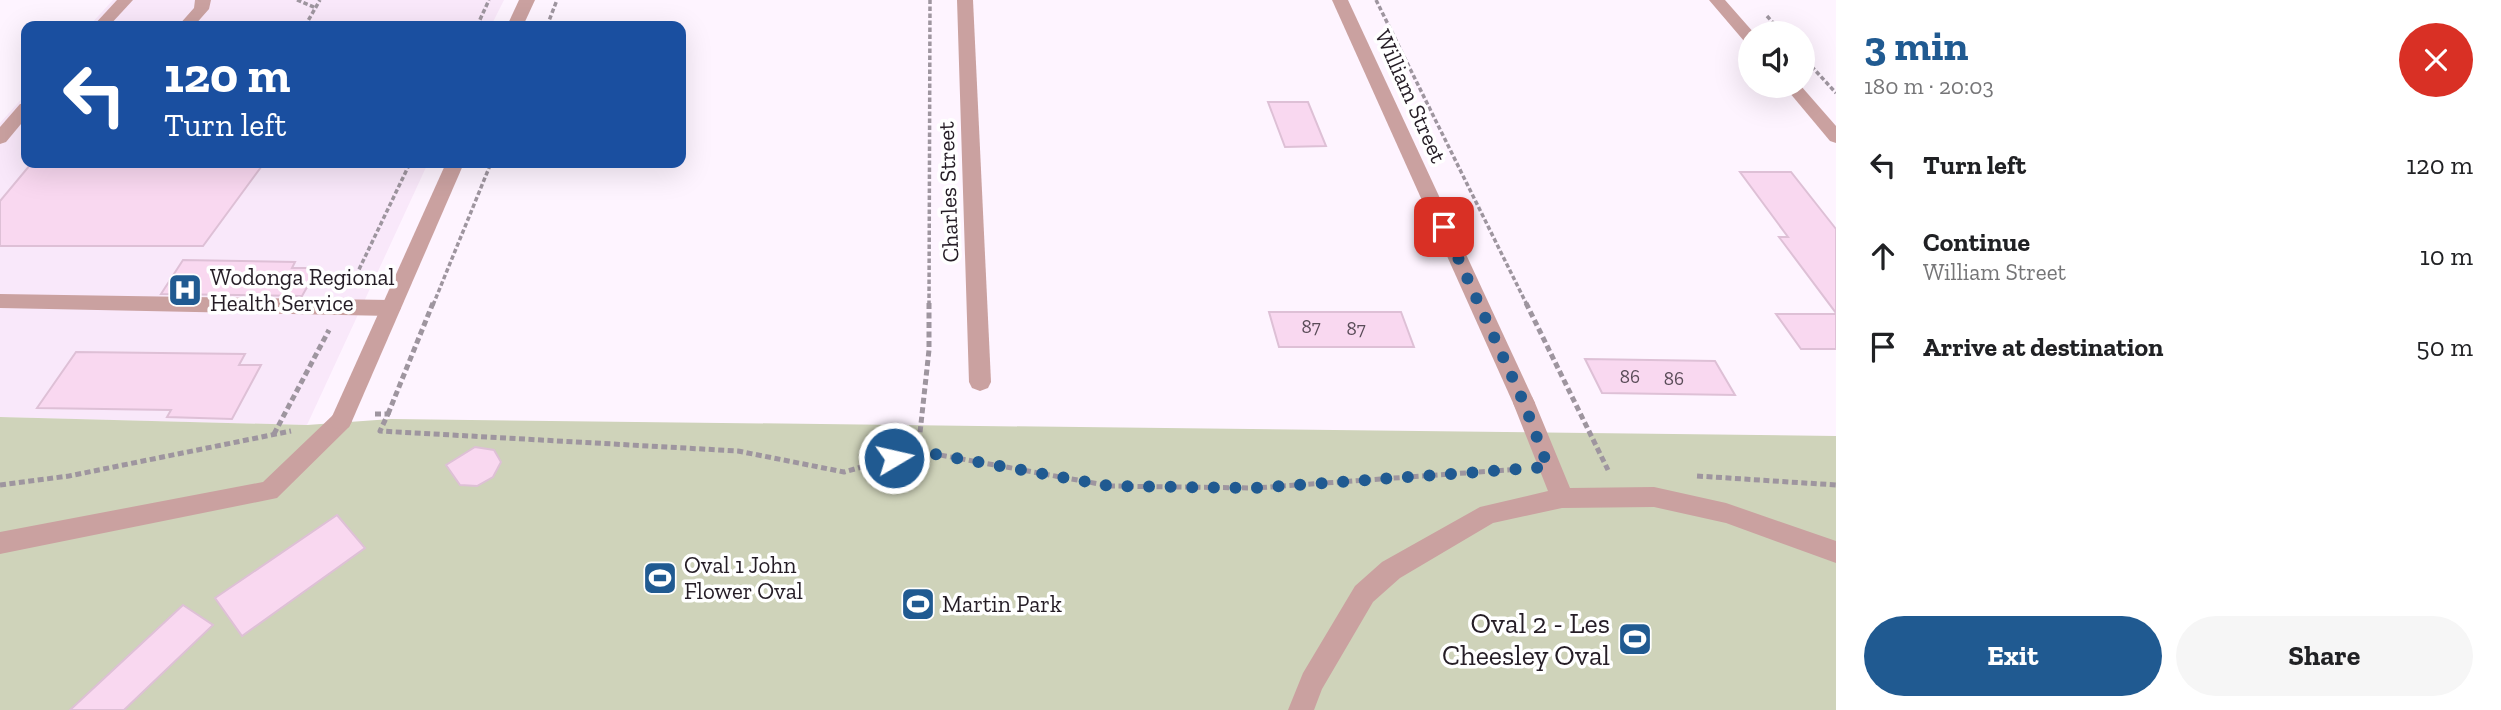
<!DOCTYPE html>
<html lang="en">
<head>
<meta charset="utf-8">
<style>
	body { margin:0; font-family:"Zilla Slab",serif; background:#f6f6f6; color:#202124; height:100vh; display:flex; flex-direction:column; font-size:26px; white-space:nowrap }
	* { box-sizing:border-box; margin:0 }
	p { font-size:23px; color:#757577 }
	.icon { flex:none; width:38px; height:38px; fill:none; stroke:currentColor; stroke-width:2; stroke-linecap:round; stroke-linejoin:round }
	.map { position:relative; flex:1; overflow:hidden }
	.side { display:flex; flex-direction:column; background:#fff; width:665px }
	.side>* { flex:none }
	.hud { position:absolute; left:21px; top:21px; width:665px; height:147px; border-radius:14px; box-shadow:0 7px 28px #0002; background:#1a4fa0; color:#fff; overflow:hidden }
	.buttons { position:absolute; left:1738px; top:21px; display:grid; gap:14px }
	.buttons a { display:grid; place-items:center; width:77px; height:77px; border-radius:50%; background:#fff; box-shadow:0 7px 28px #0002; font-size:35px }
	.pin { position:absolute; display:grid; place-items:center; width:60px; height:60px; color:#fff; margin:-30px; border-radius:14px; box-shadow:0 4px 10px #0006 }
	.me { position:absolute; width:77px; margin:-38px; rotate:81deg; stroke-linejoin:round; filter:drop-shadow(0 0 5px #0008) }
	.turn { display:flex; align-items:center; gap:24px; height:147px; padding:0 28px; font-size:32px }
	.turn .icon { width:91px; height:91px; stroke-width:2.5 }
	.turn b { display:block; font-size:49px; line-height:60px }
	.round { display:grid; place-items:center; flex:none; width:74px; height:74px; border-radius:37px; background:#f6f6f6 }
	.summary { display:flex; align-items:center; justify-content:space-between; height:119px; padding:0 28px }
	h1 { font-size:42px; font-weight:800; line-height:52px; color:#205a91 }
	.button { display:flex; gap:14px; margin-top:auto; padding:14px 28px }
	.button a { flex:1; height:80px; border-radius:42px; background:#205a91; color:#fff; font-size:28px; font-weight:800; line-height:80px; text-align:center }
	.button a+a { background:#f6f6f6; color:#202124 }
	ul { padding:0; list-style:none }
	li { display:flex; align-items:center; gap:21px; height:91px; padding:0 28px }
	li div { flex:1 }
	li b { display:block; font-size:26px }
	li em { font-style:normal }
	main { display:flex; flex:1; min-height:0 }
	.map>svg:first-child { display:block }
	.medical { fill:#f9e8fa }
	.green { fill:#cfd3ba }
	.building { fill:#f9d8f0; stroke:#dec0d6; stroke-width:2 }
	.lines { fill:none; stroke-linecap:round; stroke-linejoin:round }
	.path-far1 { stroke:#9e959f; stroke-width:3.5; stroke-dasharray:4.5 2.5; stroke-linecap:butt }
	.path { stroke:#9e959f; stroke-width:5; stroke-dasharray:6 3.5; stroke-linecap:butt }
	.lane { fill:#caa1a0; fill-rule:evenodd }
	.street { fill:#caa1a0; fill-rule:evenodd }
	.route { stroke:#205a91; stroke-width:12; stroke-dasharray:0 21.6 }
	.labels { text-anchor:middle; dominant-baseline:central; stroke-width:7; stroke-linejoin:round; paint-order:stroke }
	.number-label { font-size:19px; fill:#5a4c58 }
	.street-label { font-size:23px; fill:#251d26; stroke:#fff }
	.poi-label { font-size:23px; fill:#251d26; stroke:#fff; text-anchor:start }
	.near-poi-label { font-size:28px; fill:#251d26; stroke:#fff; text-anchor:end }
</style>
</head>
<body>
<main>
<div class="map">
<svg width="1836" height="710" viewBox="0 0 1836 710">
	<rect width="100%" height="100%" fill="#fef4ff"/>
	<g class="medical">
		<path d="M113,0H504L491,26H89Z"/>
		<path d="M26,94V163H428L307,425L0,417V123Z"/>
	</g>
	<path class="green" d="M0,417L307,425L391,419L1836,436V710H0Z"/>
	<g class="building">
		<path d="M1268,102H1308L1326,146L1285,147Z"/>
		<path d="M67,163H264L203,246H0V201L30,165Z"/>
		<path d="M1740,172H1791L1836,229V313L1779,237H1788Z"/>
		<path d="M183,260L295,262L292,268H318L302,296L161,294Z"/>
		<path d="M1269,312H1401L1414,347H1279Z"/>
		<path d="M1776,314H1836V349H1801Z"/>
		<path d="M76,352L245,354L239,365H261L232,419L167,417L171,410L37,408Z"/>
		<path d="M1585,359L1715,361L1735,395L1602,393Z"/>
		<path d="M475,447L494,450L501,462L493,477L477,486L460,485L446,465Z"/>
		<path d="M337,515L365,548L242,636L215,598Z"/>
		<path d="M183,605L213,625L124,710H70Z"/>
	</g>
	<g class="lines">
		<g class="path-far1">
			<path d="M297,0L316,8"/>
			<path d="M1376,0L1527,305"/>
			<path d="M1767,16L1782,33"/>
			<path d="M305,26L320,0"/>
			<path d="M477,26L489,0"/>
			<path d="M547,26L557,0"/>
			<path d="M1802,56L1836,93"/>
			<path d="M353,282L410,163"/>
			<path d="M433,305L491,163"/>
			<path d="M929,305L930,0"/>
		</g>
		<g class="path">
			<path d="M1526,303L1608,470"/>
			<path d="M375,414H388L380,431L738,451L844,472L918,451L1110,486L1255,488L1521,469"/>
			<path d="M388,414L433,303"/>
			<path d="M274,434L329,330"/>
			<path d="M918,451L929,350V303"/>
			<path d="M1697,476L1836,485"/>
			<path d="M0,485L69,476L291,431"/>
		</g>
		<g class="lane">
			<path d="M117,0H133L109,26H93Z"/>
			<path d="M195,0H211L209,9L194,26H178L194,8Z"/>
			<path d="M26,103V118L6,142L0,144V127L20,104Z"/>
			<path d="M0,294L391,300L398,303L401,308L398,313L391,316L0,308Z"/>
			<path d="M1524,394L1532,397L1535,403L1570,488L1654,487L1726,503L1836,541V563L1726,523L1654,507L1562,508L1493,523L1400,578L1373,602L1322,689L1314,710H1288L1303,673L1355,586L1382,562L1480,507L1548,491L1513,403L1516,397Z"/>
			<path d="M341,412L349,415L352,421L349,427L277,498L0,554V532L263,482L333,415Z"/>
		</g>
		<g class="street">
			<path d="M519,0H535L523,26H507Z"/>
			<path d="M957,0H973L991,382L988,388L980,391L972,388L969,382Z"/>
			<path d="M1332,0H1348L1535,403L1532,409L1524,412L1516,409L1513,403Z"/>
			<path d="M1709,0H1725L1754,33H1750V43L1744,41Z"/>
			<path d="M1784,86H1801L1836,126V143L1830,141Z"/>
			<path d="M446,163H464L352,421L349,427L341,430L333,427L330,421Z"/>
		</g>
	</g>
	<g class="lines">
		<path class="route" d="M894,458L918,451L1110,486L1255,488L1548,467L1524,403L1444,227"/>
	</g>
	<defs>
		<g id="hospital-square" transform="scale(1.75)"><rect x="-9" y="-9" width="18" height="18" rx="4" fill="#205a91" stroke="#fff"/><path d="M-5-5h3v3.5h4V-5h3V5h-3V1.5h-4V5h-3Z" fill="#fff"/></g>
		<g id="stadium-square" transform="scale(1.75)"><rect x="-9" y="-9" width="18" height="18" rx="4" fill="#205a91" stroke="#fff"/><path d="M0-5a6.5 5 0 1 0 0 10a6.5 5 0 1 0 0-10ZM-3.5-1.8h7v3.6h-7Z" fill="#fff"/></g>
	</defs>
	<g fill-rule="evenodd">
		<use href="#hospital-square" x="185" y="290"/>
		<use href="#stadium-square" x="660" y="578"/>
		<use href="#stadium-square" x="918" y="604"/>
		<use href="#stadium-square" x="1635" y="639"/>
	</g>
	<g class="labels">
		<g class="number-label">
			<text x="1311" y="326">87</text>
			<text x="1356" y="328">87</text>
			<text x="1630" y="376">86</text>
			<text x="1674" y="378">86</text>
		</g>
		<g class="street-label">
			<text transform="translate(1411 96) rotate(66)">William Street</text>
			<text transform="translate(948 192) rotate(-92)">Charles Street</text>
		</g>
		<g class="poi-label">
			<text x="210" y="277">Wodonga Regional<tspan x="210" dy="26">Health Service</tspan></text>
			<text x="684" y="565">Oval 1 John<tspan x="684" dy="26">Flower Oval</tspan></text>
			<text x="942" y="604">Martin Park</text>
		</g>
		<g class="near-poi-label">
			<text x="1610" y="623">Oval 2 - Les<tspan x="1610" dy="32">Cheesley Oval</tspan></text>
		</g>
	</g>
</svg>
<div class="buttons">
<a><svg class="icon" aria-label="sound" viewBox="0 0 24 24"><path d="M4 9h4l5-4v14l-5-4H4zM17 9q2 3 0 6"/></svg></a>
</div>
<div class="pin" style="left:1444px;top:227px;background:#d93025"><svg class="icon" aria-label="arrive" viewBox="0 0 24 24"><path d="M6 21V4h12l-3 4 3 4H6"/></svg></div>
<svg class="me" style="left:894px;top:458px" viewBox="-20 -20 40 40"><circle r="17" fill="#205a91" stroke="#fff" stroke-width="3"/><path d="M0-11L8 9 0 5-8 9z" fill="#fff"/></svg>
<div class="hud">
<div class="turn"><svg class="icon" aria-label="left" viewBox="0 0 24 24"><path d="M17 20v-9H6M10 6l-5 5 5 5"/></svg><div><b>120 m</b>Turn left</div></div>
</div>
</div>
<section class="side">
<div class="summary"><div><h1>3 min</h1><p>180 m · 20:03</p></div><a class="round" style="background:#d93025;color:#fff"><svg class="icon" aria-label="close" viewBox="0 0 24 24"><path d="M6 6l12 12M18 6L6 18"/></svg></a></div>
<ul>
<li><svg class="icon" aria-label="left" viewBox="0 0 24 24"><path d="M17 20v-9H6M10 6l-5 5 5 5"/></svg><div><b>Turn left</b></div><em>120 m</em></li>
<li><svg class="icon" aria-label="ahead" viewBox="0 0 24 24"><path d="M12 20V5M6 11l6-6 6 6"/></svg><div><b>Continue</b><p>William Street</p></div><em>10 m</em></li>
<li><svg class="icon" aria-label="arrive" viewBox="0 0 24 24"><path d="M6 21V4h12l-3 4 3 4H6"/></svg><div><b>Arrive at destination</b></div><em>50 m</em></li>
</ul>
<div class="button"><a>Exit</a><a>Share</a></div>
</section>
</main>
</body>
</html>
